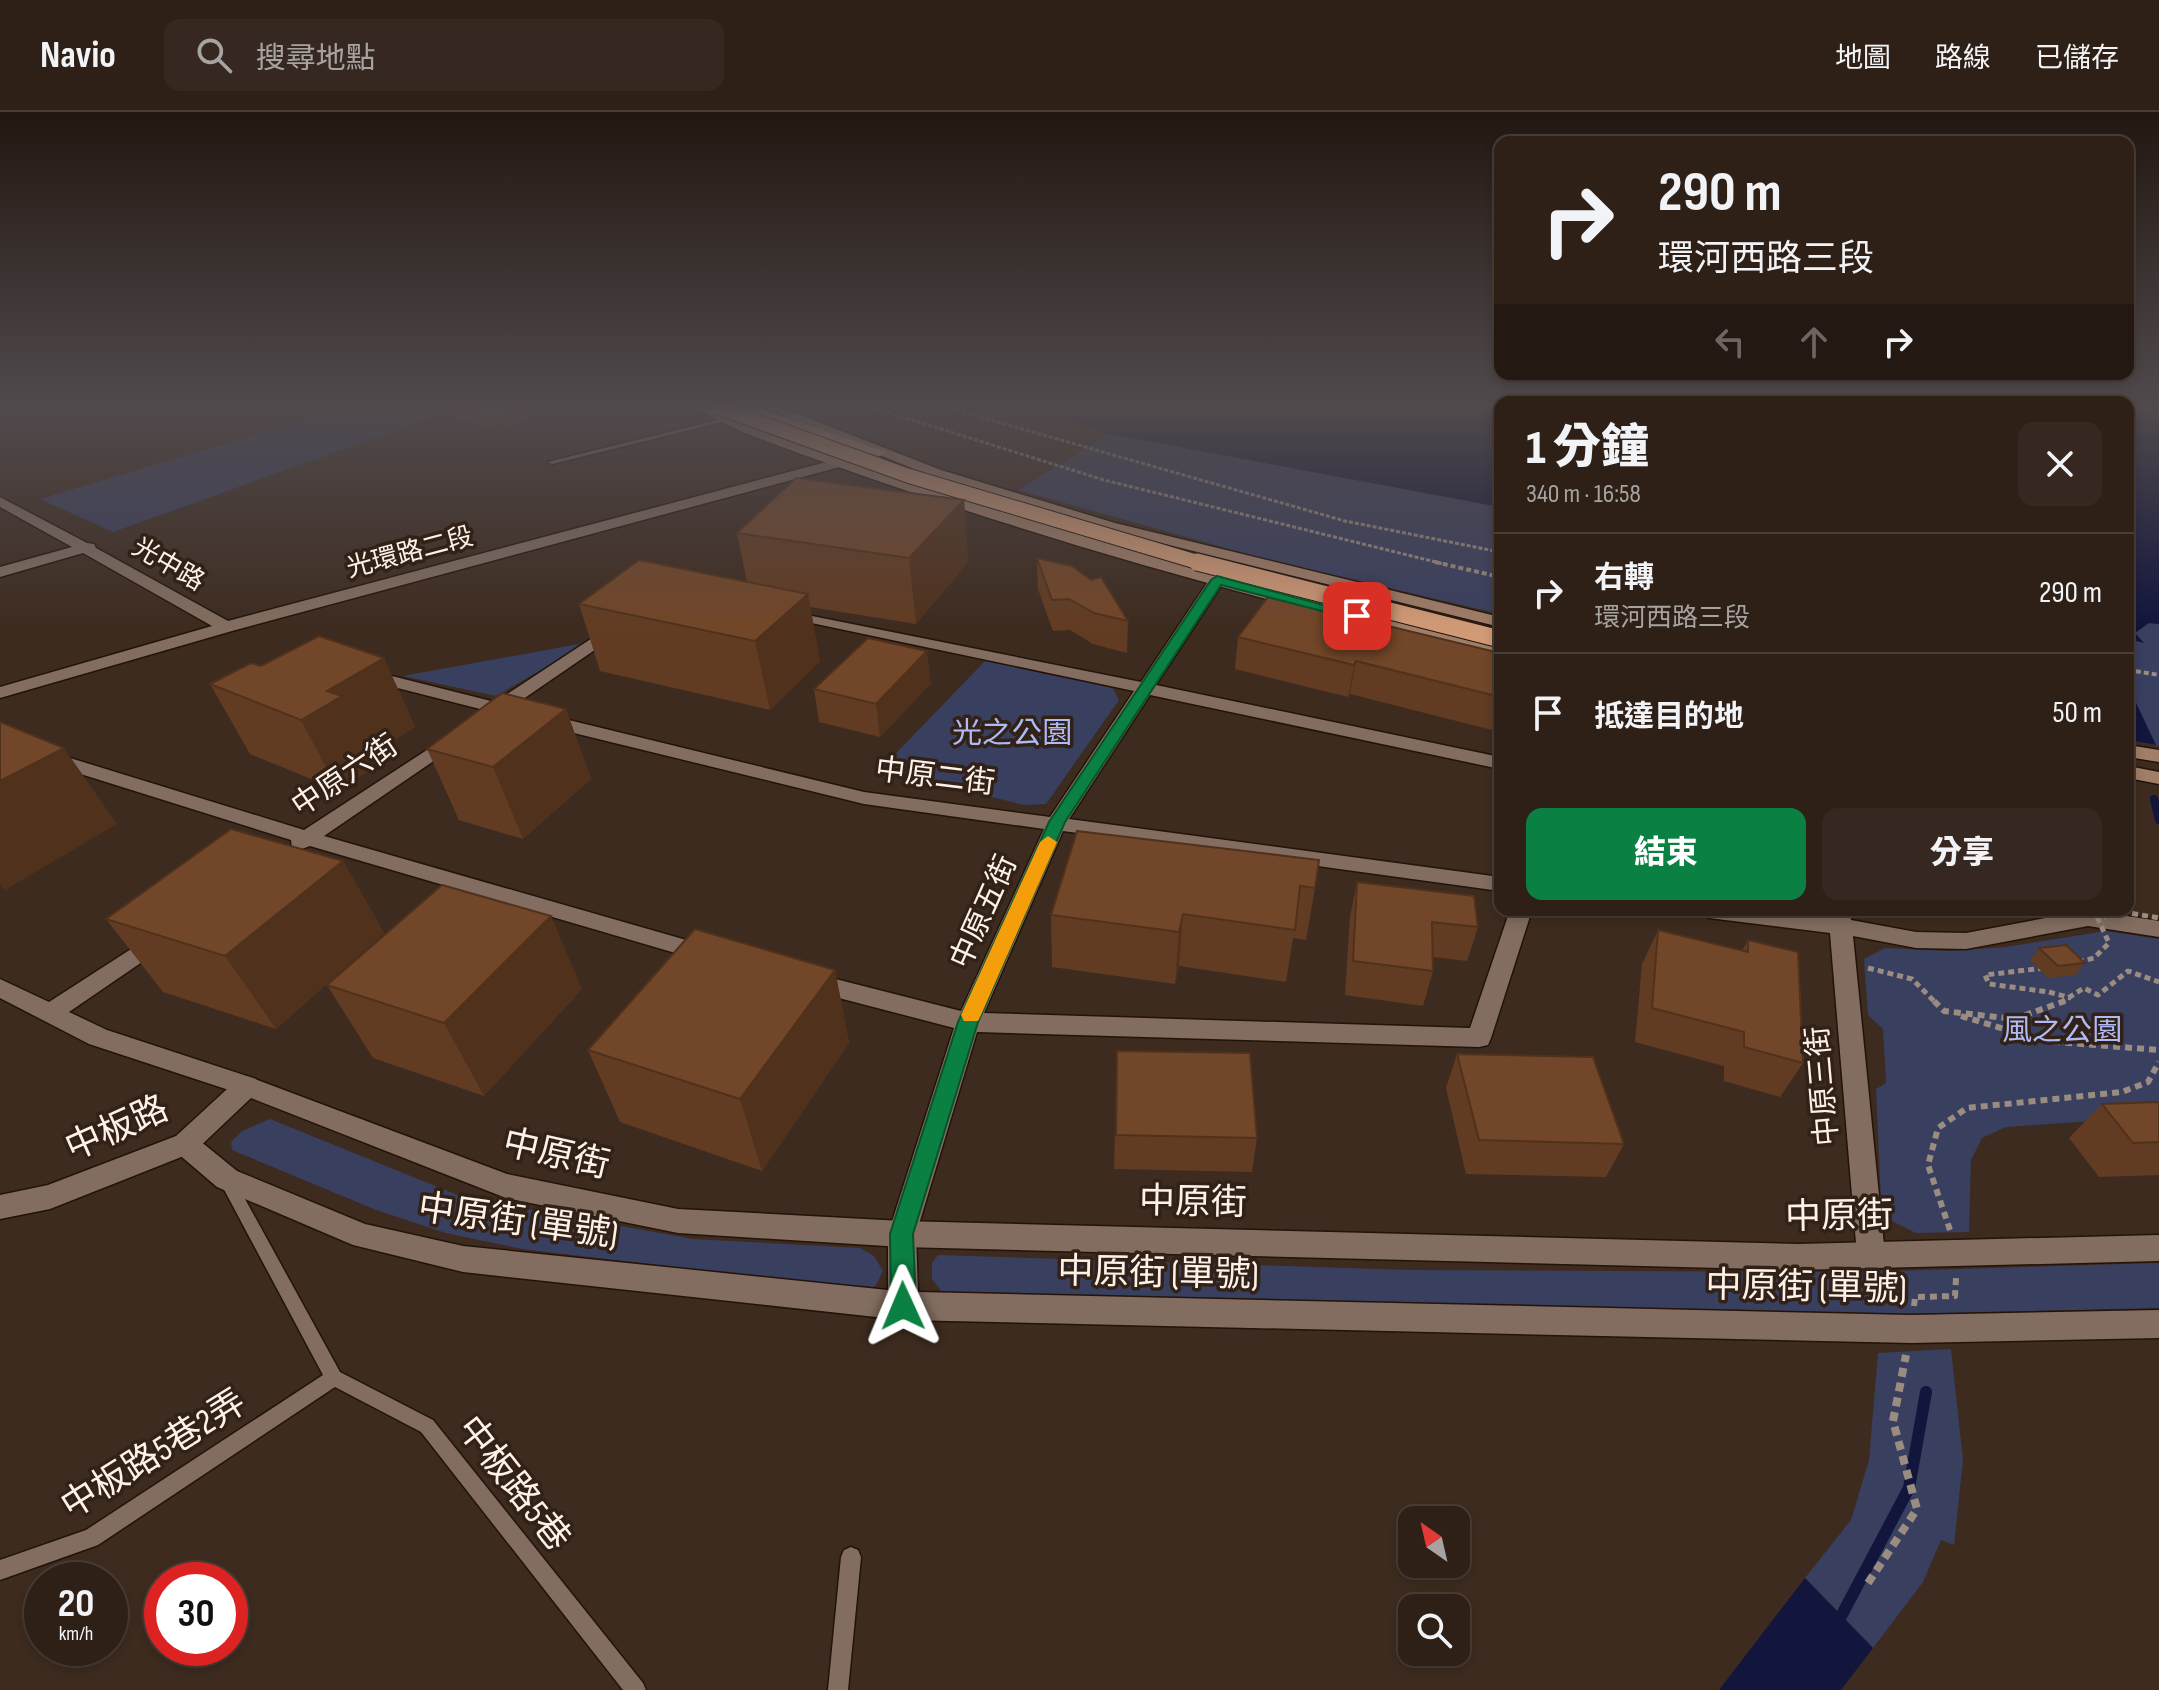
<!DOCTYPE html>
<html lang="zh-TW">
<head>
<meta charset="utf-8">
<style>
	body { margin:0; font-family:"Sofia Sans Condensed","Noto Sans TC",sans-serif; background:#362820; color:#f1f3f6; height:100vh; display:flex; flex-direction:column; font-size:30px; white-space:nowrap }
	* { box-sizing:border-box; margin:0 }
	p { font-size:26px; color:#a7a3a1 }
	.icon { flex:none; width:44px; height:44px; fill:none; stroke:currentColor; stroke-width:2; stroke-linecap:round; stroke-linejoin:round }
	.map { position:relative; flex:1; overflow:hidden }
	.drawer { position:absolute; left:1494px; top:284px; width:640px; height:520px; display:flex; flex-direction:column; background:#2e2017; border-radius:16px; box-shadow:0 4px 12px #0003,0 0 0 2px #493e36 }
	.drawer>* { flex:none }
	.guide { position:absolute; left:1494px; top:24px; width:640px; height:244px; border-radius:16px; box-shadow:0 4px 12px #0003,0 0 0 2px #493e36; background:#2e2017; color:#f1f3f6; overflow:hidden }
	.needle { width:52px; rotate:326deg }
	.fabs { position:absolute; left:1398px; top:1394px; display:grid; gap:16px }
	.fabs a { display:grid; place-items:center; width:72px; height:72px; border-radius:16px; background:#2e2017; box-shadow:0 4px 12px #0003,0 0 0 2px #493e36; font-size:40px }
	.speed { position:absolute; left:24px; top:1450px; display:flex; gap:16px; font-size:40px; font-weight:700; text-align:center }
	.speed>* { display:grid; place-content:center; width:104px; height:104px; border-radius:50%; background:#2e2017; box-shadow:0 4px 12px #0003,0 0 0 2px #493e36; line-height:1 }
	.speed small { font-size:20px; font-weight:400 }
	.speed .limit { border:12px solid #d22; background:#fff; color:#111 }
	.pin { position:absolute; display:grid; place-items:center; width:68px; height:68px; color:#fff; margin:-34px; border-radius:16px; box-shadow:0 4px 12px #0006 }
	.me { position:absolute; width:88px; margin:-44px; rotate:359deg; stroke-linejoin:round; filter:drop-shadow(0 0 6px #0008) }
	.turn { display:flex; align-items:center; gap:28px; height:168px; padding:0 32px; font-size:36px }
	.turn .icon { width:104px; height:104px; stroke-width:2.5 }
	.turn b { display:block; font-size:56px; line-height:68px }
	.lanes { display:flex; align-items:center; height:76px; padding:0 32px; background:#0003; justify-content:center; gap:40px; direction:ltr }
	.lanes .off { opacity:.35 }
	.round { display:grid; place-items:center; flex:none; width:84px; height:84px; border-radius:16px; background:#362820 }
	.headline { display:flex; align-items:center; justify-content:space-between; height:136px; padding:0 32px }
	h1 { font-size:48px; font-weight:800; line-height:60px }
	.cta { display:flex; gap:16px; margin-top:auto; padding:16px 32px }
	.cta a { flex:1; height:92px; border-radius:16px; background:#0b8043; color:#fff; font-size:32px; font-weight:800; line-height:92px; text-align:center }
	.cta a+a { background:#362820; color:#f1f3f6 }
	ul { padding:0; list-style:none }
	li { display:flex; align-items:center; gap:24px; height:120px; padding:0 32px; border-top:2px solid #493e36 }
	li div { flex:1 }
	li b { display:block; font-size:30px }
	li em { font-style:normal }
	header { display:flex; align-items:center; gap:48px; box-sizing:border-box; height:112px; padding:0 40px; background:#2e2017; border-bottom:2px solid #493e36 }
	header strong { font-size:38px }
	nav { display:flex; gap:44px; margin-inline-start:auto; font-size:28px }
	.search { width:560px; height:72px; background:#362820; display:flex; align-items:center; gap:20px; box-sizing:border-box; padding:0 28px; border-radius:16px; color:#a7a3a1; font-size:30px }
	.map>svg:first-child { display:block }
	.green { fill:#393f5f }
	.water { fill:#12153c }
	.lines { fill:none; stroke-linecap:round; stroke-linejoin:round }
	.stream-far1 { stroke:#12153c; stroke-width:8 }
	.stream { stroke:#12153c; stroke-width:12 }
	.service-casing { stroke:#231308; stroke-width:3 }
	.minor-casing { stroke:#231308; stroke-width:3 }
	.tertiary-casing { stroke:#231308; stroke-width:3 }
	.secondary-casing { stroke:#231308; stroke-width:3 }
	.trunk-casing { stroke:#231308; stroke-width:3 }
	.path-far4 { stroke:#9b8c82; stroke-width:3; stroke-dasharray:4 2; stroke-linecap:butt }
	.path-far3 { stroke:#9b8c82; stroke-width:4; stroke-dasharray:5 3; stroke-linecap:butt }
	.path-far2 { stroke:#9b8c82; stroke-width:5; stroke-dasharray:6 4; stroke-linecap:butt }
	.path-far1 { stroke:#9b8c82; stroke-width:6; stroke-dasharray:7 5; stroke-linecap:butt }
	.path { stroke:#9b8c82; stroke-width:8; stroke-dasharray:9 6; stroke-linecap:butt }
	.service { fill:#826d60; fill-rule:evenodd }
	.minor { fill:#826d60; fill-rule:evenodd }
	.tertiary { fill:#826d60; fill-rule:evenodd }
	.secondary { fill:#a07e68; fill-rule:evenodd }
	.trunk { fill:#d19a76; fill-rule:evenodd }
	.trunk-bridge-far1-casing { stroke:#231308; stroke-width:16; stroke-linecap:butt }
	.trunk-bridge-casing { stroke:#231308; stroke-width:19; stroke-linecap:butt }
	.path-bridge { stroke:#9b8c82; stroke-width:5; stroke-dasharray:6 4; stroke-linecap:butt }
	.trunk-bridge-far1 { stroke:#d19a76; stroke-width:14 }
	.trunk-bridge { stroke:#d19a76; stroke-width:17 }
	.wall { fill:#623c22 }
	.shaded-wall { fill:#50311c }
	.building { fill:#724628; stroke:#50311c; stroke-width:2 }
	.route { fill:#0b8043; stroke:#07532c; stroke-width:2 }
	.slow { fill:#f59e0b }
	.labels { text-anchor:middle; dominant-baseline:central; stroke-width:7; stroke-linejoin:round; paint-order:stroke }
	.far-street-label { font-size:26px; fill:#fdf1e9; stroke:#322116 }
	.park-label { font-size:30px; fill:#aebaf4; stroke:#322116 }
	.street-label { font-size:30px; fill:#fdf1e9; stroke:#322116 }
	.near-street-label { font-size:36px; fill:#fdf1e9; stroke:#322116 }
</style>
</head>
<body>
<header>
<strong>Navio</strong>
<div class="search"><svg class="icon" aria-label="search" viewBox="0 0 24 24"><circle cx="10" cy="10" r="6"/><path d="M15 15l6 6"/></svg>搜尋地點</div>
<nav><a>地圖</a><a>路線</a><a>已儲存</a></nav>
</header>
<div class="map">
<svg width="2159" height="1578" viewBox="0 0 2159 1578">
	<rect width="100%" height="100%" fill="#3d2b1f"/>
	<g class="green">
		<path d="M349,295H461L113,420L40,387Z"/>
		<path d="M1110,322L1500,395V502L1262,446L1018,378Z"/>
		<path d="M2128,509L2159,512V634L2128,628Z"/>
		<path d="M590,530L496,584L403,564Z"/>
		<path d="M985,549L1112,575L1119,588L1046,692L1024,693L881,657Z"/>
		<path d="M2106,819L2159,827V1004L2006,1015L1982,1026L1971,1048L1969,1120L1916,1121L1892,1109L1881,1090L1876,977L1886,971L1883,917L1868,903L1864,847L1885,836L1949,839L2005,835Z"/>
		<path d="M270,1007L465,1086L693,1127L860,1136L874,1144L883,1159L876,1173L869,1178L522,1137L446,1121L376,1098L232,1038L231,1030L242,1019Z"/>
		<path d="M938,1143L1409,1158L1858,1160L2159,1151V1196L1872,1203L942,1180L932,1167V1151Z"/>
		<path d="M1951,1237L1963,1348L1954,1433L1941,1428L1923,1470L1873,1536L1805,1466L1851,1408L1869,1348L1878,1241Z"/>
	</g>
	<g class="water">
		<path d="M1033,295H1500V395L1110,322Z"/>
		<path d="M2128,295H2159V512L2149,511L2135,521L2144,531L2128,527Z"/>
		<path d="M2128,574L2156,633L2128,628Z"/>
		<path d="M1805,1466L1873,1536L1841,1578H1719Z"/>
	</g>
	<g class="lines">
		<path class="stream-far1" d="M2154,687L2159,708"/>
		<path class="stream" d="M1837,1512L1909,1376L1926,1280"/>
		<g class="service-casing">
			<g id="service">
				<path d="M729,305L731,306V308L552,352L548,350Z"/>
				<path d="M228,1064L233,1065L340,1260L433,1308L643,1571L646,1578H623L421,1320L335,1275L98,1433L0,1468V1448L86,1418L323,1263L220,1070L223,1065Z"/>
				<path d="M851,1435L858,1438L861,1445L848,1578H828L841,1445L844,1438Z"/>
			</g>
		</g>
		<g class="minor-casing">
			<g id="minor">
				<path d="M879,336L886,340L884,343L232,519L0,586V575L212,514L83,441L0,465V455L72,435L0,395V385L87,431L94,432L96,436L228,509Z"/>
				<path d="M1217,463L1225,468L1156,573L1500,645V657L1150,583L1069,707L1500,765V779L1063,719L984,901L1470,916L1510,798H1532L1491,926L1488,933L1479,935L977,920L916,1122L918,1180L1911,1203L2159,1198V1226L1911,1231L903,1208L463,1160L353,1133L217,1075L176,1040L172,1032L176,1024L185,1021L194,1024L237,1059L365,1112L463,1134L888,1178V1122L954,916L812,879L804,876L800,870L804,864L812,861L961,899L1044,717L864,692L537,612L535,608L544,602L864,680L1050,705L1134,579L783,505L777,503V497L1141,570L1211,465Z"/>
				<path d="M615,511L623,516L621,520L513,594L512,602L485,605L484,598L366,568L363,564L372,559L495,590Z"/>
				<path d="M453,621L462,627L460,631L324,724L714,836L718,842L714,848L706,850L310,734L299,738L292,736L291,728L71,659L0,689V676L70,646L304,718Z"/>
				<path d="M1698,798H1772L1828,805V798H1850L1851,808L1916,820L1966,821L2088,798L2159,809V825L2088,814L1966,837L1916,836L1853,824L1885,1143L1881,1152L1871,1156L1861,1152L1857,1143L1830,821L1709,806Z"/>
				<path d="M159,819L170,827L167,833L69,900L107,918L256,967L260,974L256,981L247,984L89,932L0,886V867L49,890Z"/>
			</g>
		</g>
		<g class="tertiary-casing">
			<path id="tertiary" d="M247,964L507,1062L678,1097L902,1109L1798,1132L2159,1123V1149L1798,1158L902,1135L678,1121L506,1086L251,986L194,1040L50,1097L0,1107V1083L48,1073L176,1024L238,967Z"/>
		</g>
		<g class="secondary-casing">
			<g id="secondary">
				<path d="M696,295H712C842,352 977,393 1113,432C1241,470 1370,505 1500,533V543C1283,496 1067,435 858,362C820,348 724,318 696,295Z"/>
				<path d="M763,295H780L941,358L1115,411L1500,505V515L1105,417L931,364Z"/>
				<path d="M2128,633L2159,638V650L2128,645Z"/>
				<path d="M2128,654L2159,660V672L2128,666Z"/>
			</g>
		</g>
		<g class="trunk-casing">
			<path id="trunk" d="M739,295H756L886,340L879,344L810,325Z"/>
		</g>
		<g class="path-far4">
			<path d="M871,295L1104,368L1444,452"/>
			<path d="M945,295L1345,409L1500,440"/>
		</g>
		<g class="path-far3">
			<path d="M1435,450L1500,465"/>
			<path d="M2128,558L2159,563"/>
		</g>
		<g class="path-far2">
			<path d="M1868,856L1912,867L1936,891"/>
			<path d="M2049,880L2071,886"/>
			<path d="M2060,891L2084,876L2098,883L2128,859L2159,870"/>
		</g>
		<g class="path-far1">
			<path d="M1934,889L1944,899L2014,907L2065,889"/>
			<path d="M1961,904L2044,929L2159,938"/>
			<path d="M1950,1118L1928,1053L1938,1016L1967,996L2122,980L2148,970L2159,950"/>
			<path d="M1914,1194L1915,1185L1955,1184L1956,1166"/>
		</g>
		<path class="path" d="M1868,1471L1917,1397L1893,1309L1906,1243"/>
		<use href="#service" class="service"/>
		<use href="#minor" class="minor"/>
		<use href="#tertiary" class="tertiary"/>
		<use href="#secondary" class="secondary"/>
		<use href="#trunk" class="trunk"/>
		<g class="trunk-bridge-far1-casing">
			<path id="trunk-bridge-far1" d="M717,295L909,364L1204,452"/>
		</g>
		<g class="trunk-bridge-casing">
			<path id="trunk-bridge" d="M1197,450L1500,527"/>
		</g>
		<g class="path-bridge">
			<path d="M2078,850L2094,846L2109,831L2098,807L2118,799L2159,806"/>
			<path d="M2044,856L1985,863L1989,872L2049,880"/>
		</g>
		<use href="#trunk-bridge-far1" class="trunk-bridge-far1"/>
		<use href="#trunk-bridge" class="trunk-bridge"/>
	</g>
	<g class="wall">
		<path d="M443,295H609L599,300L594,295L543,297L501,320L446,303Z"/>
		<path d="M964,388L968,450L916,512L810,495L820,549L770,598L600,559L579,492L747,470L737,421Z"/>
		<path d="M1037,446L1128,509L1127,541L1093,532L1070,518L1053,519L1038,477Z"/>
		<path d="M1238,525L1500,541V620L1350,582L1348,585L1235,557Z"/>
		<path d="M384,546L415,615L371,643L376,654L338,678L250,642L210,572L261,554Z"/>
		<path d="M931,571L880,625L819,610L814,577Z"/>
		<path d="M566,597L591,667L523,727L459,708L427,637Z"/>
		<path d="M1077,719L1315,776L1306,828L1293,826L1286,870L1179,854L1175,872L1052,855L1051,803Z"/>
		<path d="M343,749L384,821L276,917L163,880L106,807Z"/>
		<path d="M1357,770L1478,815L1467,849L1433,845V859L1423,894L1345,883L1350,805Z"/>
		<path d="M1658,818L1742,839L1748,828L1803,951L1780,985L1724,969V954L1635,930L1642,852Z"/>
		<path d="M2039,836L2085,851L2075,863L2048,866L2030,848Z"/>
		<path d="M835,858L849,931L762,1059L620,1010L588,938Z"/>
		<path d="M327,873L582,877L484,984L373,946Z"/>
		<path d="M1117,939L1257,1026L1252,1060L1114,1057Z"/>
		<path d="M1457,942L1624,1032L1606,1065L1466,1062L1446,976Z"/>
		<path d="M2159,990V1063L2099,1065L2069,1026L2102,992Z"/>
	</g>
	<g class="shaded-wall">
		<path d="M517,295H543V297L501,320L496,306Z"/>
		<path d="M598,295H609L599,300Z"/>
		<path d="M964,388L968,450L916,512L909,446Z"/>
		<path d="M808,482L820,549L770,598L755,529Z"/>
		<path d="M927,539L931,571L880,625L876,592Z"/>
		<path d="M384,546L415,615L371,643L376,654L338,678L301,608L327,579Z"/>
		<path d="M1356,549L1350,582L1348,585L1354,553Z"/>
		<path d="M566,597L591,667L523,727L493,655Z"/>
		<path d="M64,636L117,712L5,778L0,772V669Z"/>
		<path d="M343,749L384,821L276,917L225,844Z"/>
		<path d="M1183,802L1179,854L1175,872L1179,820Z"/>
		<path d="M551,804L582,877L484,984L444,911Z"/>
		<path d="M835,858L849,931L762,1059L740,987Z"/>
	</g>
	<g class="building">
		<path d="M460,295H517L496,306Z"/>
		<path d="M796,366L964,388L909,446L737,421Z"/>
		<path d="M1037,446L1072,454L1091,468L1101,465L1128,509L1094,501L1069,487L1052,488Z"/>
		<path d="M639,448L808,482L755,529L579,492Z"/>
		<path d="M1268,485L1500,541V585L1356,549L1354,553L1238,525Z"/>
		<path d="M319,524L384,546L327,579L342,584L301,608L210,572L251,551L261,554Z"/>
		<path d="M868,526L927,539L876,592L814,577Z"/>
		<path d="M502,581L566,597L493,655L427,637Z"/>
		<path d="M0,610L64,636L0,669Z"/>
		<path d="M231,717L343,749L225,844L106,807Z"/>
		<path d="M1077,719L1319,748L1315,776L1300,774L1295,818L1183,802L1179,820L1051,803Z"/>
		<path d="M1357,770L1474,784L1478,815L1432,810L1433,859L1353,849Z"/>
		<path d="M442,773L551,804L444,911L327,873Z"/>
		<path d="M695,817L835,858L740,987L588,938Z"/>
		<path d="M1658,818L1748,840V828L1798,840L1803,951L1744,935V920L1652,896Z"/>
		<path d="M2066,833L2085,851L2058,854L2039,836Z"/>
		<path d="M1117,939L1250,941L1257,1026L1116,1023Z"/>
		<path d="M1457,942L1593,945L1624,1032L1479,1028Z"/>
		<path d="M2159,990V1030L2133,1031L2102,992Z"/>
	</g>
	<linearGradient id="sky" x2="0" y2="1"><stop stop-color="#221811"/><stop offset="0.57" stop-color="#514a4d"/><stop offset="1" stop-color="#514a4d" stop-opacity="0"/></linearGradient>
	<rect width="2159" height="516" fill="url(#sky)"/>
	<path class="route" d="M1217,464L1364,504L1357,508L1221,473L1065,710L978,910L913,1122L916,1194L912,1203L903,1206L895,1203L891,1194L890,1122L958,910L1049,710L1211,468Z"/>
	<path class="slow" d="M1048,724L1057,730L981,903L978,909H964L961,903L1040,730Z"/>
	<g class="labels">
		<g class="far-street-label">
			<text transform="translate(410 441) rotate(-15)">光環路二段</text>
			<text transform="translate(168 453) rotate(30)">光中路</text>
		</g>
		<g class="park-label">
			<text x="1012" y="622">光之公園</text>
			<text x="2062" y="919">風之公園</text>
		</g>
		<g class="street-label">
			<text transform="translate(345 664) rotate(-34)">中原六街</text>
			<text transform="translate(935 665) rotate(7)">中原二街</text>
			<text transform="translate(984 800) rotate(-66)">中原五街</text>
			<text transform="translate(1823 974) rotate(-95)">中原三街</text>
		</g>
		<g class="near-street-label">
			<text transform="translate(117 1017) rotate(-24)">中板路</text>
			<text transform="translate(556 1043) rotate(13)">中原街</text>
			<text transform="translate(1193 1091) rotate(1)">中原街</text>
			<text transform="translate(1839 1105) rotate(-1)">中原街</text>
			<text transform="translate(518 1110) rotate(8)">中原街 (單號)</text>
			<text transform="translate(1158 1162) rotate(1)">中原街 (單號)</text>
			<text transform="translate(1806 1176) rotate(1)">中原街 (單號)</text>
			<text transform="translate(154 1343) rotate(-32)">中板路5巷2弄</text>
			<text transform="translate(513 1372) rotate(52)">中板路5巷</text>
		</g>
	</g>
</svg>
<div class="fabs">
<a><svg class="needle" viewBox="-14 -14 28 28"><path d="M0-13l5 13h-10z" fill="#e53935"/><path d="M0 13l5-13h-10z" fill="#a7a3a1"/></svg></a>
<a><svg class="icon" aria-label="search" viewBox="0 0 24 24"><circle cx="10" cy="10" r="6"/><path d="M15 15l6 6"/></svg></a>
</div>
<div class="speed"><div>20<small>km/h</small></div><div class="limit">30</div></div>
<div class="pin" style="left:1357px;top:504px;background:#d93025"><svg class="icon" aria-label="arrive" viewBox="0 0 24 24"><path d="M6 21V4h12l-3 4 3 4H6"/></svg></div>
<svg class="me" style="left:903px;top:1194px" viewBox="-20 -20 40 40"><path d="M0-17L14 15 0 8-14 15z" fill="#0b8043" stroke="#fff" stroke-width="4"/></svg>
<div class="guide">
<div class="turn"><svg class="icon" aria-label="right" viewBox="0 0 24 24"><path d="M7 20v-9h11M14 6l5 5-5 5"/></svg><div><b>290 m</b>環河西路三段</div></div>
<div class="lanes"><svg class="icon off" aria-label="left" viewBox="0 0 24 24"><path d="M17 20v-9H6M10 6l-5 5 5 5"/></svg><svg class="icon off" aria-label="ahead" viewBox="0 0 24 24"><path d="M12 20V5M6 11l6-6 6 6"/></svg><svg class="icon" aria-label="right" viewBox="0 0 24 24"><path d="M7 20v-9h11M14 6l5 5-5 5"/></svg></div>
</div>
<section class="drawer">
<div class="headline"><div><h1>1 分鐘</h1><p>340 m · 16:58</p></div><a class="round"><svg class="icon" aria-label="close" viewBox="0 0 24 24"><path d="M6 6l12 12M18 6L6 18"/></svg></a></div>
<ul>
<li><svg class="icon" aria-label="right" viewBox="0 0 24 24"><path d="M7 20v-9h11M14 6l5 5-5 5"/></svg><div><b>右轉</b><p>環河西路三段</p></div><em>290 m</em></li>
<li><svg class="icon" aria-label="arrive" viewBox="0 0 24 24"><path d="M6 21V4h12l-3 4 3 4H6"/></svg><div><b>抵達目的地</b></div><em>50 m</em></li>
</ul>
<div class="cta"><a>結束</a><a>分享</a></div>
</section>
</div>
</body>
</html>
